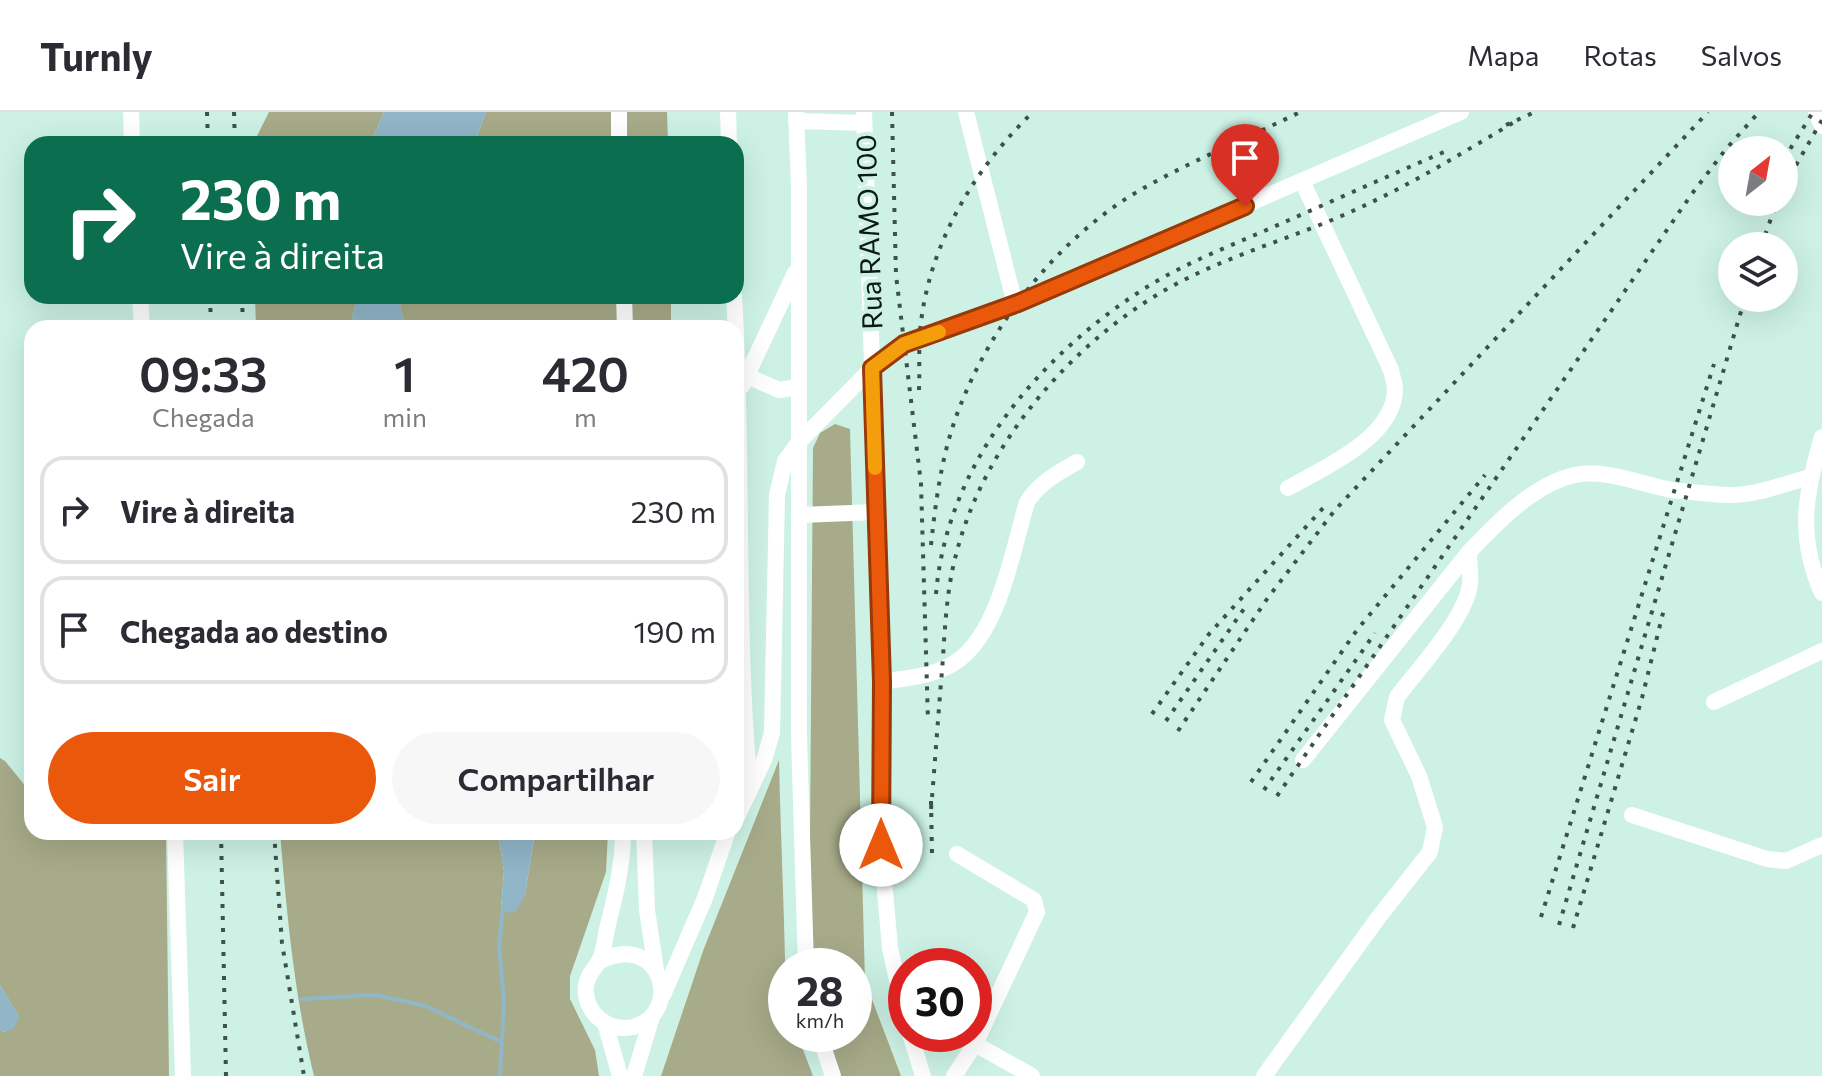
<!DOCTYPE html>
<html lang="pt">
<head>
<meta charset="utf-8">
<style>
	body { margin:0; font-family:Commissioner,sans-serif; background:#f7f7f7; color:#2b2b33; height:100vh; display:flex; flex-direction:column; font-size:30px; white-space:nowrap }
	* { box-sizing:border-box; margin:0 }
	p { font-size:26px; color:#7c7c81 }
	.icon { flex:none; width:44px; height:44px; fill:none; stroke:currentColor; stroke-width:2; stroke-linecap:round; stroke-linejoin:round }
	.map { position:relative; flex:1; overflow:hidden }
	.side { position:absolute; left:24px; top:208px; width:720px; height:520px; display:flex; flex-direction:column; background:#fff; border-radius:24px; box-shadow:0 8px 32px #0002 }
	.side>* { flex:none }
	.guide { position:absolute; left:24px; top:24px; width:720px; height:168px; border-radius:24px; box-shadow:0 8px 32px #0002; background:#0b6e4f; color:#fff; overflow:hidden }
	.needle { width:52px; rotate:31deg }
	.tools { position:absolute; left:1718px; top:24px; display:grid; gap:16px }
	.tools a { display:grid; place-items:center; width:80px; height:80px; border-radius:50%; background:#fff; box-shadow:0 8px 32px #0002; font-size:40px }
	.speed { position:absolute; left:768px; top:836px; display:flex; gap:16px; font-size:40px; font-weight:700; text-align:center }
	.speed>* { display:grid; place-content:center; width:104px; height:104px; border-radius:50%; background:#fff; box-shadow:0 8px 32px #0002; line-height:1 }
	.speed small { font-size:20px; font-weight:400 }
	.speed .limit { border:12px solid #d22; background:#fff; color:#111 }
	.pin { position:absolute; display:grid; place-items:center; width:68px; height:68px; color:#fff; margin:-82px -34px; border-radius:50% 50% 50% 0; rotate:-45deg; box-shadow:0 0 8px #0007 }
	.pin .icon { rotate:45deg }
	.me { position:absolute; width:88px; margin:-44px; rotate:0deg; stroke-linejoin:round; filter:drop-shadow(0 0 6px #0008) }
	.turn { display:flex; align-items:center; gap:28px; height:168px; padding:0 24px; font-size:36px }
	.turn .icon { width:104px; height:104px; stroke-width:2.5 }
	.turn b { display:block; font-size:56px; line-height:68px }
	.eta { display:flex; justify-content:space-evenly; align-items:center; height:136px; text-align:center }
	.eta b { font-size:48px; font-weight:600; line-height:56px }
	.cta { display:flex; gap:16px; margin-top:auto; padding:16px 24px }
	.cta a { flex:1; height:92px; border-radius:48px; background:#ea580c; color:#fff; font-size:32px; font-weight:600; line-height:92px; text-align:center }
	.cta a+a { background:#f7f7f7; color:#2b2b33 }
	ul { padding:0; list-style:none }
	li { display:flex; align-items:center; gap:24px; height:108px; margin:0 16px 12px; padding:0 8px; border:4px solid #e1e1e2; border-radius:24px }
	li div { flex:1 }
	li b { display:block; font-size:30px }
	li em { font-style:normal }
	header { display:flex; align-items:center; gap:48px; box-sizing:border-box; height:112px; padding:0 40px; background:#fff; border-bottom:2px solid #e1e1e2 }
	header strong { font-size:38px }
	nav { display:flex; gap:44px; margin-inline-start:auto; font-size:28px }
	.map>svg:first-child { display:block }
	.forest { fill:#a7ab89 }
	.water { fill:#91b6c8 }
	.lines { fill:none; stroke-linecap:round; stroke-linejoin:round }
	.stream { stroke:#91b6c8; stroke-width:4 }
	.minor { stroke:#fff; stroke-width:16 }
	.rail { stroke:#3e514a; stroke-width:4; stroke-dasharray:4 8; stroke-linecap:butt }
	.route-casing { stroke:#983908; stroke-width:20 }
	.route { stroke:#ea580c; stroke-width:14 }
	.slow { stroke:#f59e0b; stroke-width:14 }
	.labels { text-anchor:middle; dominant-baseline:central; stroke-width:8; stroke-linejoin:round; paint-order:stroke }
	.street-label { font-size:28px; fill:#0c1914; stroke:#cdf2e5 }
</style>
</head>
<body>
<header>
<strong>Turnly</strong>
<nav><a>Mapa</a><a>Rotas</a><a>Salvos</a></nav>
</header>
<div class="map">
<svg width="1822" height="964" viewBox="0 0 1822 964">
	<rect width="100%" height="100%" fill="#cdf2e5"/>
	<g class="forest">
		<path d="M269,0H384L370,32H253Z"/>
		<path d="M486,0H667L668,32H474Z"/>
		<path d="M255,184H357L350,216H256Z"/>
		<path d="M401,184H671V216H406L400,195Z"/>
		<path d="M835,312L850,317L865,869L901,964H840L826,922H854V854H809L813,336L820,321Z"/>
		<path d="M0,646L5,649L32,682V720H166L169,964H0V918L5,920L19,905L0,873Z"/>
		<path d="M779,648C781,740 786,831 786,922H797L813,964H661L703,839Z"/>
		<path d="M280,720H498L504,759L501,797L525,783L535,720H608L606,760L570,864V887L595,938L599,964H314C294,882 287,804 280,720Z"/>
	</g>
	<g class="water">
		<path d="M384,0H486L474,32H370Z"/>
		<path d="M357,184H401L400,195L406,216H350Z"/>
		<path d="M498,720H535L525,783L516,799L508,801L501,797L504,759Z"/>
		<path d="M0,873L19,905L14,916L5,920L0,918Z"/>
	</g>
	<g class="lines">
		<g class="stream">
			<path d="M302,887L375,883L426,894L501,930"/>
			<path d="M500,964L504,890L499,833L503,796"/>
		</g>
		<g class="minor">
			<path d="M131,0L132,32"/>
			<path d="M619,0V32"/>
			<path d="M728,0L729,32"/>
			<path d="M796,0L799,75V624L806,854"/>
			<path d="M864,0L882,570L881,733L890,836L906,909"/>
			<path d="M966,0L1015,192"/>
			<path d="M1816,0L1822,14"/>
			<path d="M796,9L864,11"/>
			<path d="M140,184L142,216"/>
			<path d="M624,184L625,216"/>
			<path d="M734,184C744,348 735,514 750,678"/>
			<path d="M747,264L779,278L798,275"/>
			<path d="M742,274L795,161"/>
			<path d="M1822,325C1805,382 1797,424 1822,481"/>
			<path d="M1288,376C1324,356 1395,325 1395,277C1395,271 1392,264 1391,258L1302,69"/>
			<path d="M800,403L876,400"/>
			<path d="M882,570C904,566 928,565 949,554C998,530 1012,440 1027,390C1040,370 1058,361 1077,350"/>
			<path d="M1714,590L1822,539"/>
			<path d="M1303,648L1469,440C1496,412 1527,379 1564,366C1600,353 1637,372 1672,378C1690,380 1709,382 1727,383C1754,384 1784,372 1810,365"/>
			<path d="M1632,703L1767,747L1786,749L1822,733"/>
			<path d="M736,707L764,648L772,621L777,383L785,349L799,330L872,256L904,232L1018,191L1461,0"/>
			<path d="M175,720L183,964"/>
			<path d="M644,720L647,798L656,858"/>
			<path d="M957,742L1034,788L1037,800L975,932L1032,964"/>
			<path d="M600,849C662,818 684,902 633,915C624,917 612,916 604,910C592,903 584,888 586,874C587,862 596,856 600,847C604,838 605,826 607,817C615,785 623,753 623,720"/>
			<path d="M663,883L705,786L727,722"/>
			<path d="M605,911L620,964"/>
			<path d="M819,922L833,964"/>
			<path d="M910,922L923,964"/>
			<path d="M634,964L652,905"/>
			<path d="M954,964L975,932"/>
			<path d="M1264,964L1378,806L1430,740L1435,715L1419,664L1392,608L1397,585C1418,557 1466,506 1470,472C1471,462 1469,451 1469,440"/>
		</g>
		<g class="rail">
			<path d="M207,0L208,32"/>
			<path d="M234,0L235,32"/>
			<path d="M892,0L896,163L921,372L928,609"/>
			<path d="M1506,13L1535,0"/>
			<path d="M1784,47L1813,0"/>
			<path d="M1784,74L1822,8"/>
			<path d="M1761,134L1777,90"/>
			<path d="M210,184L211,216"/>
			<path d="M242,184L243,216"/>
			<path d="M919,278C920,256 918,232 921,210C931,129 975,56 1033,0"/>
			<path d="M931,433C936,387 942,340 959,297C992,210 1061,123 1142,77C1193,48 1248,26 1300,0"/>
			<path d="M936,482C947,350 1041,241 1150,173C1188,150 1230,134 1271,116C1328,91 1386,65 1444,40"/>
			<path d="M1152,602L1209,522L1324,395"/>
			<path d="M1166,609L1248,491"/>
			<path d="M1178,619L1267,487L1335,398L1708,0"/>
			<path d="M1251,670L1357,518L1485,363"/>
			<path d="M1264,678L1375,521"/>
			<path d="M1277,684L1691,83L1726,37L1759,0"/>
			<path d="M931,689L932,741"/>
			<path d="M931,697C935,651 938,605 942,559C945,518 946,478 957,439C986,328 1077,224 1178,171C1235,141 1299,124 1357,97C1412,72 1464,40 1516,9"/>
			<path d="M221,720L226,964"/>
			<path d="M274,720L282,831L304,964"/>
			<path d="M1541,805L1714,252"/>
			<path d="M1559,813L1745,186"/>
			<path d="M1573,816L1642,586L1664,497"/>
		</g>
	</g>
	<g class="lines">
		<g class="route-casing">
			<path id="route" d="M881,733L882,570L872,256L904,232L1018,191L1245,94"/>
		</g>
		<use href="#route" class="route"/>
		<path class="slow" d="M875,356L872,256L904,232L939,220"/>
	</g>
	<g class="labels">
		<g class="street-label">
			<text transform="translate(868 120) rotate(-92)">Rua RAMO 100</text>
		</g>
	</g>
</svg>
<div class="tools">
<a><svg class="needle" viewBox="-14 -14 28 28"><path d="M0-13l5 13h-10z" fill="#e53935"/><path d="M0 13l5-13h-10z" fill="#7c7c81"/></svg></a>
<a><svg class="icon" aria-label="layers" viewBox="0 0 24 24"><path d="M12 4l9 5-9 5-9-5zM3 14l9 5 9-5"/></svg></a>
</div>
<div class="speed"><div>28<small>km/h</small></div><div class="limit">30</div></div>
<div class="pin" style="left:1245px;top:94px;background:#d93025"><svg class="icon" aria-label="arrive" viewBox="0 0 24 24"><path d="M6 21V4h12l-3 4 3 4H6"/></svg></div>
<svg class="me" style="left:881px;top:733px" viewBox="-20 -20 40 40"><circle r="19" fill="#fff"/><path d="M0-13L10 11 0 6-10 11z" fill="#ea580c"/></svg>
<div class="guide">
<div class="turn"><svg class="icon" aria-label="right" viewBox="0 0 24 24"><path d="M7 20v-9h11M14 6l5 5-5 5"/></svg><div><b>230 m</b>Vire à direita</div></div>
</div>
<section class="side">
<div class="eta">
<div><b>09:33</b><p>Chegada</p></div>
<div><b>1</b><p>min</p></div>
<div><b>420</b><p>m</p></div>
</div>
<ul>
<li><svg class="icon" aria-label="right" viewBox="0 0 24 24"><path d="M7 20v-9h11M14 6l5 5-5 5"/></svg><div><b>Vire à direita</b></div><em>230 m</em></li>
<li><svg class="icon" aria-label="arrive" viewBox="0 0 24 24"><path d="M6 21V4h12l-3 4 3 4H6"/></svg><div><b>Chegada ao destino</b></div><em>190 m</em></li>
</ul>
<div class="cta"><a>Sair</a><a>Compartilhar</a></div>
</section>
</div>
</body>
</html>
